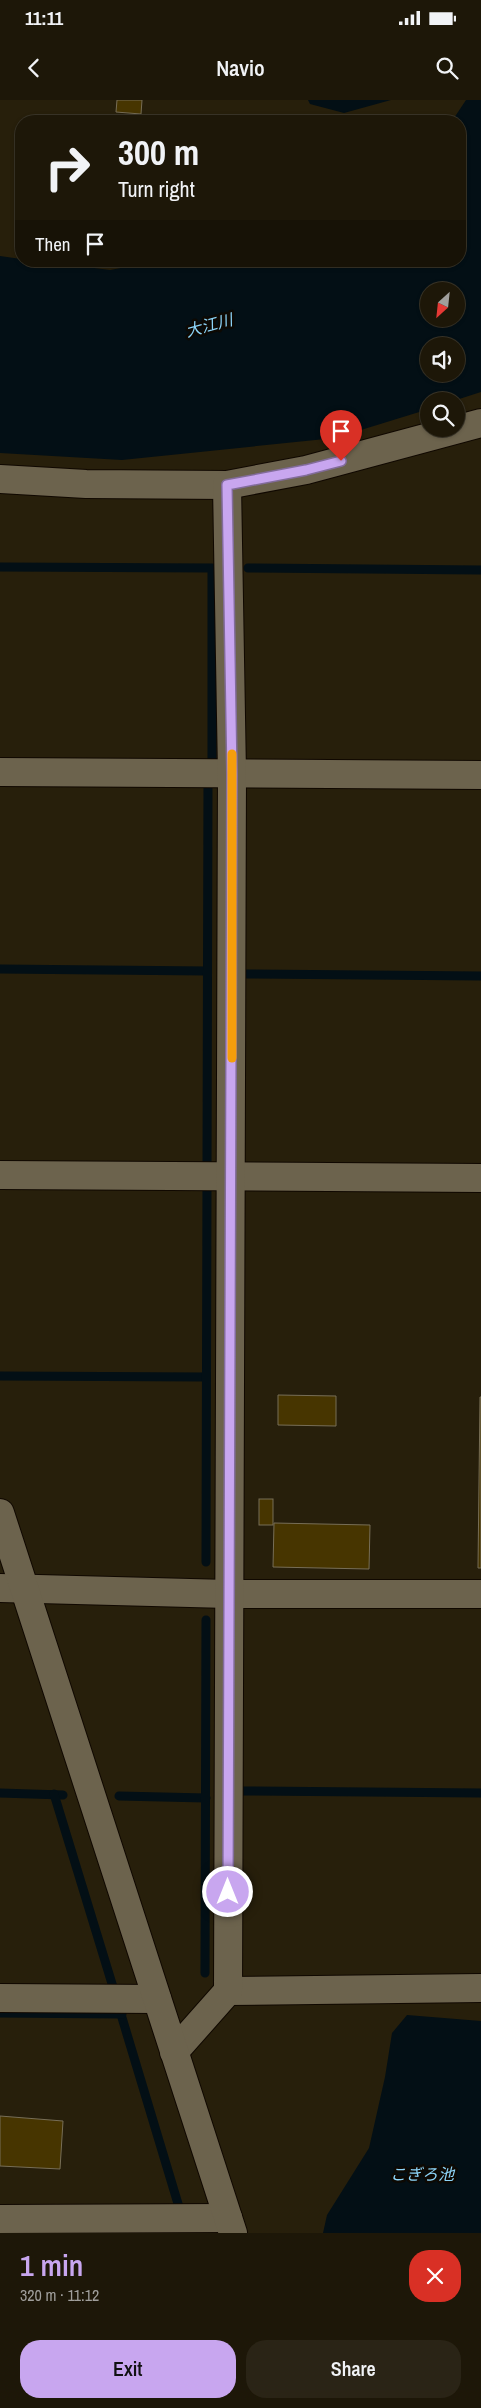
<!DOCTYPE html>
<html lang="en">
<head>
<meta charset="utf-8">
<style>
	body { margin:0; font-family:"Archivo Narrow","Noto Sans JP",sans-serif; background:#2a2416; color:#f1f3f6; height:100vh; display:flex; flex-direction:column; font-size:19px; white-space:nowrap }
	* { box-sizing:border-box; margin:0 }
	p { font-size:16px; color:#a09f9c }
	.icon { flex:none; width:28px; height:28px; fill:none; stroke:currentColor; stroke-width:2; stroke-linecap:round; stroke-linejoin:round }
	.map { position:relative; height:2133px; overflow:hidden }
	.drawer { display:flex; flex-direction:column; background:#1d1708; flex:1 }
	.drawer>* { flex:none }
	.hud { position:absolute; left:15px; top:15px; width:451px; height:152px; border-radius:20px; box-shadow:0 1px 4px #0004,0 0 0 1px #3b3629; background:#1d1708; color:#f1f3f6; overflow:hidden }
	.needle { width:32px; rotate:207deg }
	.buttons { position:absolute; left:420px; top:182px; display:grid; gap:10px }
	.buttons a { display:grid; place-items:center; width:45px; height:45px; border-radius:50%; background:#1d1708; box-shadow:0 1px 4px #0004,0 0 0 1px #3b3629; font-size:25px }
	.pin { position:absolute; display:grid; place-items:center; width:42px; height:42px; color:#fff; margin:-51px -21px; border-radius:50% 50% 50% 0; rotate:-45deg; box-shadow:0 0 5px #0007 }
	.pin .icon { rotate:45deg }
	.me { position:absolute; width:55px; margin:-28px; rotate:0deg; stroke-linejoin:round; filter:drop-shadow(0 0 4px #0008) }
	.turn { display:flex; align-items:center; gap:18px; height:105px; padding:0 20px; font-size:22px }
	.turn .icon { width:65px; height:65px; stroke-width:2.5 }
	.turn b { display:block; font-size:35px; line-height:42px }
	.then { display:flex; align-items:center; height:48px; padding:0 20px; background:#0003; gap:10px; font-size:19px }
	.round { display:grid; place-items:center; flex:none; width:52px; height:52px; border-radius:20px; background:#2a2416 }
	.headline { display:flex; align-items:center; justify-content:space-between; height:85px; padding:0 20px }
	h1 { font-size:30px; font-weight:600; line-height:38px; color:#c8a6ef }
	.primary-button { display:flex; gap:10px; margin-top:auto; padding:10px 20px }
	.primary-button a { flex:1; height:58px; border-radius:20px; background:#c8a6ef; color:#111; font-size:20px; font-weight:600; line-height:58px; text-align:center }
	.primary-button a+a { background:#2a2416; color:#f1f3f6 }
	.status { display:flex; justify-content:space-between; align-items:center; height:35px; padding:0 25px; background:#1d1708; direction:ltr }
	.status svg { height:14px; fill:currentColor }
	header { display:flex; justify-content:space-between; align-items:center; height:65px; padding:0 20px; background:#1d1708; font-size:22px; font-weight:600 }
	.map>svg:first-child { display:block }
	.water { fill:#030f15; fill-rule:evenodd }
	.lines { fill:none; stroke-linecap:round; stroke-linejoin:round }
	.stream { stroke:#030f15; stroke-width:9 }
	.building { fill:#473500; stroke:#776e57 }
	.minor-casing { stroke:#100800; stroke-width:30 }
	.tertiary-casing { stroke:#100800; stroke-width:30 }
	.minor { stroke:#6c634d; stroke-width:28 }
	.tertiary { stroke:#6c634d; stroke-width:28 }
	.route-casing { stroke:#826c9b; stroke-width:12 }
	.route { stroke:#c8a6ef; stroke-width:9 }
	.slow { stroke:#f59e0b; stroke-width:9 }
	.labels { text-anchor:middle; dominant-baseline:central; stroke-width:5; stroke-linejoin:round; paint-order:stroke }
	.water-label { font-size:16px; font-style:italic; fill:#8dd5f9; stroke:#0d0903 }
</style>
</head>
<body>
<div class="status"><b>11:11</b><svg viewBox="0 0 49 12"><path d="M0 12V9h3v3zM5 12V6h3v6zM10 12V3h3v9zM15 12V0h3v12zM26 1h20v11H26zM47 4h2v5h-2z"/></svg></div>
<header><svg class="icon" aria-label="back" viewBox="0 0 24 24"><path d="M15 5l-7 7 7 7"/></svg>Navio<svg class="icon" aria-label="search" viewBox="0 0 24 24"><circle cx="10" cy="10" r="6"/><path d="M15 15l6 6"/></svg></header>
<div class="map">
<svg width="481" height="2133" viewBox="0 0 481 2133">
	<rect width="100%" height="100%" fill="#271f0b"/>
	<g class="water">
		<path d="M308,0H391L344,13L310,4Z"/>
		<path d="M466,0H481V292L453,301H429V309L335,338L122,360L0,353V156L21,159V161H39L110,170L159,161H460V21H452ZM456,191V219H429V191ZM429,246H456V274H429Z"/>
		<path d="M407,1915L481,1921V2133H323L327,2115L369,2048L385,1977L392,1933Z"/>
	</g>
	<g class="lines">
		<g class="stream">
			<path d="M0,467L212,468V665"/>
			<path d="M248,468L481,470"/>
			<path d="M0,869L207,871"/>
			<path d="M247,874L481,876"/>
			<path d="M207,1067L208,684"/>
			<path d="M0,1276L206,1277"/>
			<path d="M206,1462L207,1084"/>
			<path d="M242,1691L481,1693"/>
			<path d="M0,1693L63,1695"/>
			<path d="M54,1694L113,1887"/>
			<path d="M119,1696L206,1698"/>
			<path d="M205,1873L206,1520"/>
			<path d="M120,1911L179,2107"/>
			<path d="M0,1913L122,1914"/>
		</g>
	</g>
	<g class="building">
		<path d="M117,0H142L141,14L116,12Z"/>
		<path d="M139,18L199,21H139Z"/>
		<path d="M278,1295L336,1296V1326L278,1325Z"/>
		<path d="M480,1297H481V1468H478Z"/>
		<rect x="259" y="1399" width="14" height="26"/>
		<path d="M274,1423L370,1425L369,1469L273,1467Z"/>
		<path d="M0,2016L63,2021L60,2069L0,2066Z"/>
	</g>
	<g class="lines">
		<g class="minor-casing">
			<g id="minor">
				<path d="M0,379L86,384L227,385L306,370L481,323"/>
				<path d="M0,672L481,675"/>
				<path d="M0,1075L481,1078"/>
				<path d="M0,1488L228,1494H481"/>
				<path d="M228,1891L481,1888"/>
				<path d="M0,1898L157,1899"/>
				<path d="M174,1952L228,1891L232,674L227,385"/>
				<path d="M0,2119L228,2118"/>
			</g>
		</g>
		<g class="tertiary-casing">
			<path id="tertiary" d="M0,1413L233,2133"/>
		</g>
		<use href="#minor" class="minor"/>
		<use href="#tertiary" class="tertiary"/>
	</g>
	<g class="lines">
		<g class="route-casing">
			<path id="route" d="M228,1792L232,674L227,385L306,370L341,361"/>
		</g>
		<use href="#route" class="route"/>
		<path class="slow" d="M232,958V654"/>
	</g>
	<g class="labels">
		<g class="water-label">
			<text transform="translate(209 225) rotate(-15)">大江川</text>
			<text x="422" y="2074">こぎろ池</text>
		</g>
	</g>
</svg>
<div class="buttons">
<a><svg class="needle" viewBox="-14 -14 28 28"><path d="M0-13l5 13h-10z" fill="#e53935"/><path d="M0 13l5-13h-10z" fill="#a09f9c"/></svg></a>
<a><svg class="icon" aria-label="sound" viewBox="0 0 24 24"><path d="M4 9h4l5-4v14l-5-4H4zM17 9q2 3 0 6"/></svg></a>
<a><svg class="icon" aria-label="search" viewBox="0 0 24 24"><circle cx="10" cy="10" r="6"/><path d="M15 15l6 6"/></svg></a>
</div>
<div class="pin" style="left:341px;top:361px;background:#d93025"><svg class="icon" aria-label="arrive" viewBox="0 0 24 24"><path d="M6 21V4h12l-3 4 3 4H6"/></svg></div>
<svg class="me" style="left:228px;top:1792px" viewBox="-20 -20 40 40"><circle r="17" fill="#c8a6ef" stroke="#fff" stroke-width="3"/><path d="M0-11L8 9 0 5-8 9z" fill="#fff"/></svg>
<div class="hud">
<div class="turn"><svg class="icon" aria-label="right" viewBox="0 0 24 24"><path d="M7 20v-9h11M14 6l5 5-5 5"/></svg><div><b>300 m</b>Turn right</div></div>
<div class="then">Then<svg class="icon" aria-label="arrive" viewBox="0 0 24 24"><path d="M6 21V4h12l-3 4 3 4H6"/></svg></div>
</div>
</div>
<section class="drawer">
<div class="headline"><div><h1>1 min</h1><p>320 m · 11:12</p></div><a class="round" style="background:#d93025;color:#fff"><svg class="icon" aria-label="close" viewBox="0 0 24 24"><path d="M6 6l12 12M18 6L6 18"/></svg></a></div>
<div class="primary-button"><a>Exit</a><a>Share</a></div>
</section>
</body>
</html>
